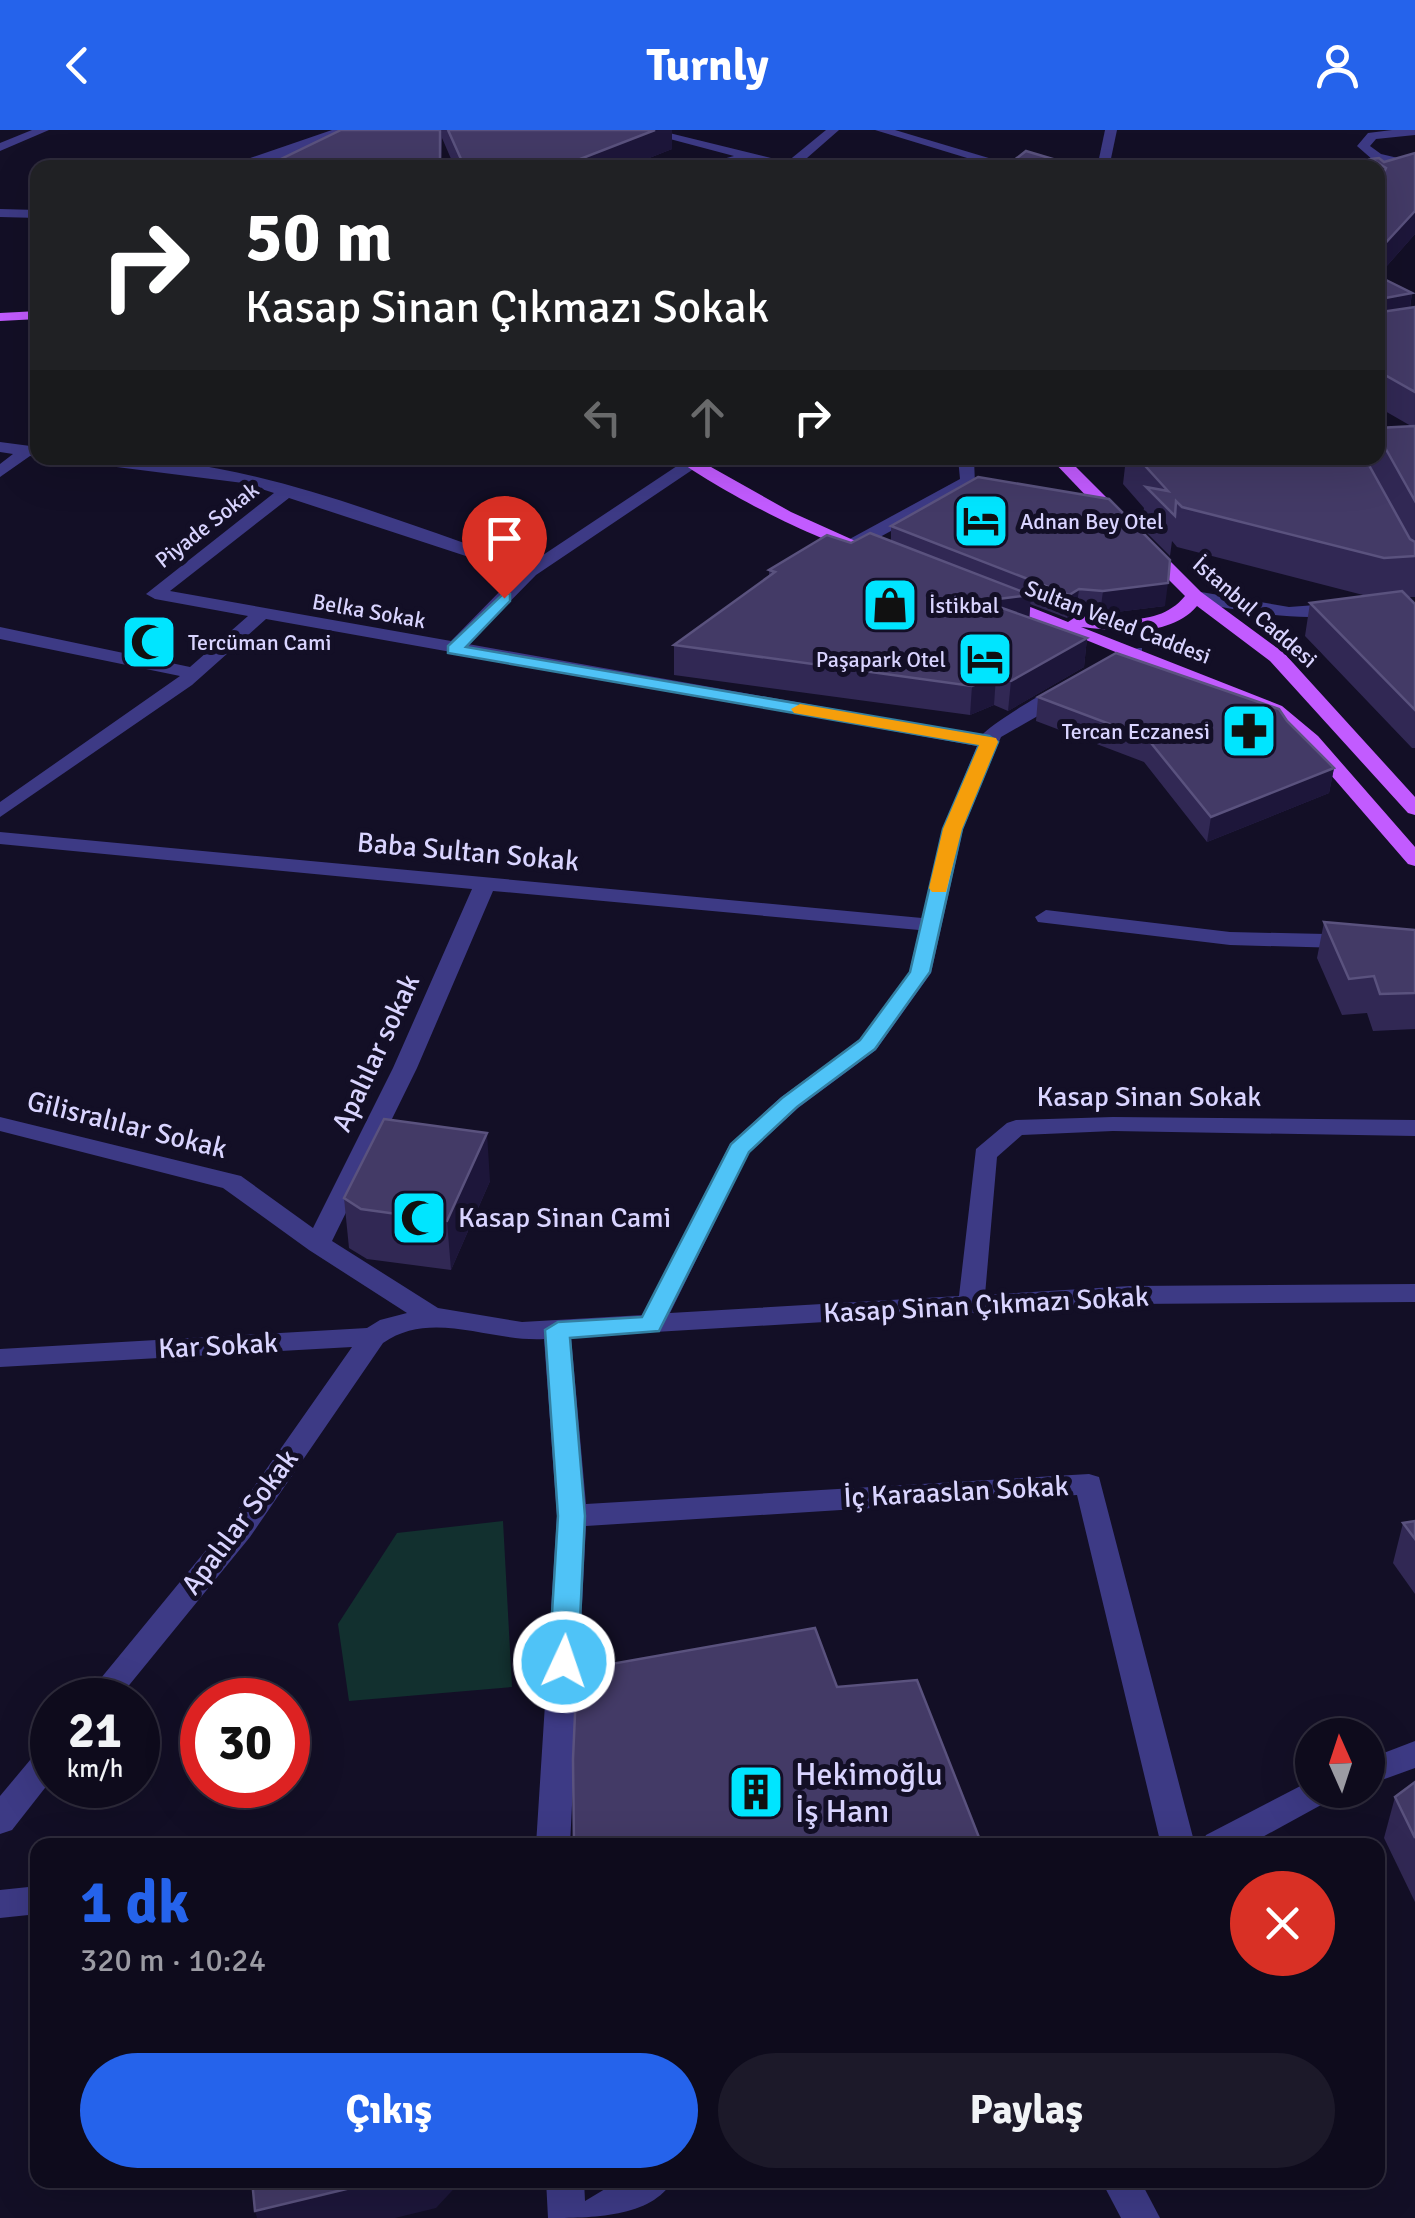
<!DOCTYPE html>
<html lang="tr">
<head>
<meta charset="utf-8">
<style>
	body { margin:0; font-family:Signika,sans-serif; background:#1c1929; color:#f1f3f6; height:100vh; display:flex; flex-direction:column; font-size:38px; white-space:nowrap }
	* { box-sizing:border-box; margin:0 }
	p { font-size:32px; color:#9b9ba3 }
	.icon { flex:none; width:55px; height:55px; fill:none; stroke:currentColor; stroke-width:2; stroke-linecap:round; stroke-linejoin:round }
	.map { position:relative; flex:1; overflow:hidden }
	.side { position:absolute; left:30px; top:1708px; width:1355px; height:350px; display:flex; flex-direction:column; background:#0e0b1c; border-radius:20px; box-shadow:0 10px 40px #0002,0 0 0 2px #2e2b3b }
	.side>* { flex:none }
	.banner { position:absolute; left:30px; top:30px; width:1355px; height:305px; border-radius:20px; box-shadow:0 10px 40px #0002,0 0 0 2px #2e2b3b; background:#202124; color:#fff; overflow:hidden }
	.needle { width:65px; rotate:357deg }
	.tools { position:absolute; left:1295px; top:1588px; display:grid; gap:20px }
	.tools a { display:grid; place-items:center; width:90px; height:90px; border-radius:50%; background:#0e0b1c; box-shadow:0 10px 40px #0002,0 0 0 2px #2e2b3b; font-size:50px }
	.speed { position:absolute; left:30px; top:1548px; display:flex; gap:20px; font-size:50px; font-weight:700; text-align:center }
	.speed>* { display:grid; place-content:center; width:130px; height:130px; border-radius:50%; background:#0e0b1c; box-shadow:0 10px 40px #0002,0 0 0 2px #2e2b3b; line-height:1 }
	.speed small { font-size:25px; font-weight:400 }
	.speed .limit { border:15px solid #d22; background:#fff; color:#111 }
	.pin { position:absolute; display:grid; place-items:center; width:85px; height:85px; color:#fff; margin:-102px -42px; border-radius:50% 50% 50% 0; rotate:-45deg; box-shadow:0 0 10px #0007 }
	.pin .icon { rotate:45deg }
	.me { position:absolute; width:110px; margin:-55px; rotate:3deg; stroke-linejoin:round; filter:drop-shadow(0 0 8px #0008) }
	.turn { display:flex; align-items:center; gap:35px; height:210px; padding:0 50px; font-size:45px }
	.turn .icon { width:130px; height:130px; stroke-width:2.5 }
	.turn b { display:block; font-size:70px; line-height:85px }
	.lanes { display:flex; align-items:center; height:95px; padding:0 50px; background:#0003; justify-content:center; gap:50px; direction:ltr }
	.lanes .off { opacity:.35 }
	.round { display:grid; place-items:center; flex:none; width:105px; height:105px; border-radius:52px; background:#1c1929 }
	.overview { display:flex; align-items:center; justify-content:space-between; height:170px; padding:0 50px }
	h1 { font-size:60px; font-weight:800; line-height:75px; color:#2563eb }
	.primary-button { display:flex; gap:20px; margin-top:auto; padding:20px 50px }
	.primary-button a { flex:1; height:115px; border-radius:60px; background:#2563eb; color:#fff; font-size:40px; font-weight:800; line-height:115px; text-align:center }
	.primary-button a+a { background:#1c1929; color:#f1f3f6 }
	header { display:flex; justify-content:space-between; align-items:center; height:130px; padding:0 50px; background:#2563eb; color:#fff; font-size:45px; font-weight:800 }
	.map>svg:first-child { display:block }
	.green { fill:#12302f }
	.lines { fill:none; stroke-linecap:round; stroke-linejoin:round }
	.minor { fill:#3d3a85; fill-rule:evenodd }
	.major { fill:#c25bff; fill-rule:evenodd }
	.wall { fill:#312854 }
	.shaded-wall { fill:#1d163a }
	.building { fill:#433a66; stroke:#5a527e; stroke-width:2.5 }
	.route { fill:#4fc3f7; stroke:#337fa1; stroke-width:2.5 }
	.slow { fill:#f59e0b }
	.labels { text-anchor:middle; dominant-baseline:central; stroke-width:10; stroke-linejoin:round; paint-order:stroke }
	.far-poi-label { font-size:22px; fill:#d9d4ff; stroke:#130f26; text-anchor:start }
	.far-street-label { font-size:22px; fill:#d9d4ff; stroke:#130f26 }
	.street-label { font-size:28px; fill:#d9d4ff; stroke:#130f26 }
	.poi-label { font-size:28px; fill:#d9d4ff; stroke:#130f26; text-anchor:start }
	.near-poi-label { font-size:32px; fill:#d9d4ff; stroke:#130f26; text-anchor:start }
</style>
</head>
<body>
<header><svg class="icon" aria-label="back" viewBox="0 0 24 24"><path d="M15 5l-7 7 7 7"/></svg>Turnly<svg class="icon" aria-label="person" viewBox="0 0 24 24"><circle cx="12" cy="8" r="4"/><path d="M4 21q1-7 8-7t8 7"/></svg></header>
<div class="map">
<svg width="1415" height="2088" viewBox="0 0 1415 2088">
	<rect width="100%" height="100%" fill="#130f26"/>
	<path class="green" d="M503,1391L512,1557L349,1571L338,1494L397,1403Z"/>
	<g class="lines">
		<g class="minor">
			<path d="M32,0H49L0,21V13Z"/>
			<path d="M332,0H348C316,23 260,38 221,38Z"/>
			<path d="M636,0H657L787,32L826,0H839L799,35L803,38C785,38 771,33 754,31C734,28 710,38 689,38L734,26Z"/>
			<path d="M875,0H895L1022,38H1000Z"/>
			<path d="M1105,0H1117L1109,38H1097Z"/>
			<path d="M1392,0H1415V5L1376,9L1370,16L1381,24L1415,32V40L1373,30L1357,16L1368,3Z"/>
			<path d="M0,79L38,80V88L0,87Z"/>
			<path d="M0,312L38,317V327L30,326L0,347V334L13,324L0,322Z"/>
			<path d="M77,328C228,318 386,388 528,435L686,330H698V336L536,445L468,514L982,605C996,588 1122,515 1142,518V526L1001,607L963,699L931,843L876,920L798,978L749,1023L670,1183L959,1166L976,1019L1007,993L1016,990L1113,987L1415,990V1006L1113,1001L1022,1005L997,1027L985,1165L1130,1156L1415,1154V1172L1130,1174L571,1207L586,1374L1089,1344L1099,1347L1195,1715H1161L1077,1365L586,1396L570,1715H536L557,1386L544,1209C489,1212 432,1179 383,1213L250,1407L117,1570H83L230,1391L352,1217L0,1237V1219L367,1198L380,1190L407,1183L309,1120L223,1058L0,1001V987L241,1046L313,1098L393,938L472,759L0,714V702L922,788L943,699L977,616L266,489L192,555L0,687V672L180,546L0,509V497L190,537L248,486L155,469L146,464L274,363L243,353L85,333ZM289,368L518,443L451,511L170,461ZM493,761L919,800L909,843L860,910L780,968L730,1014L643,1185L522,1192L438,1178L332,1111L417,938Z"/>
			<path d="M958,328H974L975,355L858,419H846V411L960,349Z"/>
			<path d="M1195,461L1289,477L1343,473L1352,478C1326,499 1222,478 1189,470L1186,466Z"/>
			<path d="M1046,780L1230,802L1415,806V820L1230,815L1038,792L1035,787Z"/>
			<path d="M1415,1611V1638L1368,1655V1629Z"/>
			<path d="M52,1613V1649L12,1700L0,1704V1666L41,1617Z"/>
			<path d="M1312,1650V1660H1337L1332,1669L1248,1715H1201L1206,1705Z"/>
			<path d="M38,1756V1784L0,1788V1760Z"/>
			<path d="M546,2050H584L585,2071L620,2050H673C652,2088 590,2088 548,2088Z"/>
			<path d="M1101,2050H1140L1160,2088H1121Z"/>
		</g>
		<g class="major">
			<path d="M38,181V189L0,191V183Z"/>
			<path d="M676,328H695L791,382L871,418C851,433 697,348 676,328Z"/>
			<path d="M1050,328H1067L1125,386V394H1113Z"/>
			<path d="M1147,413L1153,414L1201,462L1284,523L1415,667V685L1408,683L1270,531L1197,476C1170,508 1118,501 1081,497L1282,576L1318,606L1415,717V736L1408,734L1304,614L1268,584L988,470L991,466H1003L1068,492L1077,486C1114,489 1159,498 1185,466L1141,422V414Z"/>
		</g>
	</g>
	<g class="wall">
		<path d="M341,0H672V19L624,38H455L442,8L441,38H276L275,32Z"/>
		<path d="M1415,23V104L1378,146L1412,163L1410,178L1415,177V467H1407L1415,474V618H1412L1305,506L1310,473L1367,466L1177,417L1172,411L1170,426L1141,397L1144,378L1123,354L1126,328H1365L1368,333L1369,328H1378V298L1411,296L1378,277V38H1369L1371,29L1384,32Z"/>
		<path d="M891,396L1165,476L1100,484L1076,482L1067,488L1030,474L1029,488L1087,508L1084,537L1008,581L994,575L970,585L674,545V515L769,447V440L891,411Z"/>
		<path d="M1038,567L1287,591L1334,638L1329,663L1207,712L1144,632L1036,591Z"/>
		<path d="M1324,792L1415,800V899L1373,901L1367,883L1342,885L1317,828Z"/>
		<path d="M490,1051L451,1140L367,1129L349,1118L344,1068Z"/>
		<path d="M1415,1391V1464L1393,1433L1403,1393Z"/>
		<path d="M1415,1652V1772L1384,1708L1395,1667Z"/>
	</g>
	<g class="shaded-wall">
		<rect x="440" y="0" width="1" height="38"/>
		<path d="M655,0H672V19L624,38H557Z"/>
		<path d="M1415,81V104L1378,146V121Z"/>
		<path d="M1412,163L1407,194L1378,199L1380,169Z"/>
		<path d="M1168,453L1165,476L1100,484L1103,461Z"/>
		<path d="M1079,459L1076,482L1067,488L1069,465Z"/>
		<path d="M1031,465L1029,494L982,471Z"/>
		<path d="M1087,508L1084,537L1008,581L1011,551Z"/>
		<path d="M996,546L994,575L970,585L972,556Z"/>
		<path d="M1334,638L1329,663L1207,712L1211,687Z"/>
		<path d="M487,1003L490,1051L451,1140L447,1091Z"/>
		<path d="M384,2050H462L436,2078L395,2088H257L255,2081Z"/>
	</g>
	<g class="building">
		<path d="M341,0H440V38H298L275,32Z"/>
		<path d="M448,0H655L557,38H465Z"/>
		<path d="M1026,21L1083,38H1004Z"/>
		<path d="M1415,23V81L1378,121V54L1386,38L1371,29L1379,28L1384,32Z"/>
		<path d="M1378,146L1412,163L1380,169L1381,182L1415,177V262L1378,241Z"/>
		<path d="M1415,296V371L1378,305V298Z"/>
		<path d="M1138,328H1365L1410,409L1415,412V426L1384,428L1182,377L1176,371L1175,386L1146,357L1168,361Z"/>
		<path d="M978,347L1109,369L1170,430L1168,453L1103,461L1079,459L1069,465L891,396Z"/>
		<path d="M870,403L1031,465L982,471L1087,508L1011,551L996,546L972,556L674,515L775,442L769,440L827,405L851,413Z"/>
		<path d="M1402,461L1415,474V580L1310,473Z"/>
		<path d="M1116,523L1279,579L1287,591L1334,638L1211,687L1147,608L1038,567Z"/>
		<path d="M1324,792L1415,800V863L1380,864L1374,846L1349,849Z"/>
		<path d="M384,989L487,1003L447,1091L361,1079L344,1068Z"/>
		<path d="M1415,1391V1409L1403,1393Z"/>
		<path d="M815,1498L837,1557L917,1550L982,1715H574L573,1629L577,1540Z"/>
		<path d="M1415,1652V1708L1395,1667Z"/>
		<path d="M252,2050H384L255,2081Z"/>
	</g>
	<path class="route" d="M504,463L510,464V471L466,517L989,606L998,612L962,699L930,842L875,919L797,977L749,1022L659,1201L570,1208L585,1386L578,1532L573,1540L564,1543L554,1540L549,1532L558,1386L545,1200L558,1192L642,1187L731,1014L782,968L860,910L910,842L943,699L979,615L448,523V516Z"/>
	<path class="slow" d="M800,574L996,608L998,612L962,699L946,762H932L929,758L943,699L979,615L794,583L791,579Z"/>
	<defs>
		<g id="hotel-square" transform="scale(2.875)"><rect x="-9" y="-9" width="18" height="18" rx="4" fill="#00e5ff" stroke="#130f26"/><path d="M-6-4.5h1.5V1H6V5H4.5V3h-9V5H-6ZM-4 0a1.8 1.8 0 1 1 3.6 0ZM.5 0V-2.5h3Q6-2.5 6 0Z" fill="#111"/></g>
		<g id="shop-square" transform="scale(2.875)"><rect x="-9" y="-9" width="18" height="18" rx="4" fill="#00e5ff" stroke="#130f26"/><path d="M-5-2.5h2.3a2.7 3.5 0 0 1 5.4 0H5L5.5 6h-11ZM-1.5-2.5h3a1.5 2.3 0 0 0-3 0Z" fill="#111"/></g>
		<g id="mosque-square" transform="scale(2.875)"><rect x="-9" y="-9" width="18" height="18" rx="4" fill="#00e5ff" stroke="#130f26"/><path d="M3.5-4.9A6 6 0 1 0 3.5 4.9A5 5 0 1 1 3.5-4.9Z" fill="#111"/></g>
		<g id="pharmacy-square" transform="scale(2.875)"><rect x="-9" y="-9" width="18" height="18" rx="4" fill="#00e5ff" stroke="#130f26"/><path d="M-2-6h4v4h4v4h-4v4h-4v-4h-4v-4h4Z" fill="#111"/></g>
		<g id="building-square" transform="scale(2.875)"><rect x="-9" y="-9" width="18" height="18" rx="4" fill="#00e5ff" stroke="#130f26"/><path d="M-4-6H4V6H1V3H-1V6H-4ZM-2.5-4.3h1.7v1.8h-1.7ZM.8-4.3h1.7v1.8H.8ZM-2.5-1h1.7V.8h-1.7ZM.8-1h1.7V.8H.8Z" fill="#111"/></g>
	</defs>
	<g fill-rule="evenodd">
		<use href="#hotel-square" x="981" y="391"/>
		<use href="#shop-square" x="890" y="475"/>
		<use href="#mosque-square" x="149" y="512"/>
		<use href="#hotel-square" x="985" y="529"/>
		<use href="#pharmacy-square" x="1249" y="601"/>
		<use href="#mosque-square" x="419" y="1088"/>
		<use href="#building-square" x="756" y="1662"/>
	</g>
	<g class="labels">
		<g class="far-poi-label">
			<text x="1020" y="391">Adnan Bey Otel</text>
			<text x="929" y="475">İstikbal</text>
			<text x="188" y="512">Tercüman Cami</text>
			<text x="946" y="529" text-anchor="end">Paşapark Otel</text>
			<text x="1210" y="601" text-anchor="end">Tercan Eczanesi</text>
		</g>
		<g class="far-street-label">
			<text transform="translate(207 395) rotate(-38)">Piyade Sokak</text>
			<text transform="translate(369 481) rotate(10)">Belka Sokak</text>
			<text transform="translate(1255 482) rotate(41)">İstanbul Caddesi</text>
			<text transform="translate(1118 492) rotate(21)">Sultan Veled Caddesi</text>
		</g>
		<g class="street-label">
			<text transform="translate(468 722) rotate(5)">Baba Sultan Sokak</text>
			<text transform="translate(376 923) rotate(-65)">Apalılar sokak</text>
			<text x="1149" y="967">Kasap Sinan Sokak</text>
			<text transform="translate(127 995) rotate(14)">Gilisralılar Sokak</text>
			<text transform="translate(986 1175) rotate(-3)">Kasap Sinan Çıkmazı Sokak</text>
			<text transform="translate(218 1216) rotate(-3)">Kar Sokak</text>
			<text transform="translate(956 1362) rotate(-3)">İç Karaaslan Sokak</text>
			<text transform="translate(240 1392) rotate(-53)">Apalılar Sokak</text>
		</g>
		<g class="poi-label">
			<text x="458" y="1088">Kasap Sinan Cami</text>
		</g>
		<g class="near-poi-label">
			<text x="795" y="1644">Hekimoğlu<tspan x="795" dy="37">İş Hanı</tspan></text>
		</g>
	</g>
</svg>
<div class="tools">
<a><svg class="needle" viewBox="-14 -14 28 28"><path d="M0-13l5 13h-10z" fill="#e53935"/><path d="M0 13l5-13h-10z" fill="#9b9ba3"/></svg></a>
</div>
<div class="speed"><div>21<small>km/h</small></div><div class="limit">30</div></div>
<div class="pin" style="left:504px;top:468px;background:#d93025"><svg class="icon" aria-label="arrive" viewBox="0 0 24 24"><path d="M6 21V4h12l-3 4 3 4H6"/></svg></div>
<svg class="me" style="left:564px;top:1532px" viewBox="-20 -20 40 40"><circle r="17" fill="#4fc3f7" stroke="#fff" stroke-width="3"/><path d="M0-11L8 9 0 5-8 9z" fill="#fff"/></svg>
<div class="banner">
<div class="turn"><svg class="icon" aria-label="right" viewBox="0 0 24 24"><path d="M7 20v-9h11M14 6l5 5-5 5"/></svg><div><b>50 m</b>Kasap Sinan Çıkmazı Sokak</div></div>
<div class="lanes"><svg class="icon off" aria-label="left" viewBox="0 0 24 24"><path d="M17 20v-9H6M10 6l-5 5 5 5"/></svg><svg class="icon off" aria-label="ahead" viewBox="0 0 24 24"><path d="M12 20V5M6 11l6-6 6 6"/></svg><svg class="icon" aria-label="right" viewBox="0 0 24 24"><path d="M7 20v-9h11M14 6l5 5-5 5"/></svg></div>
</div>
<section class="side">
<div class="overview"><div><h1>1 dk</h1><p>320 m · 10:24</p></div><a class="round" style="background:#d93025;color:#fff"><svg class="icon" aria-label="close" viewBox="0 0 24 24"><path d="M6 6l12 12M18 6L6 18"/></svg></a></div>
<div class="primary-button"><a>Çıkış</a><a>Paylaş</a></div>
</section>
</div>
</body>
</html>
